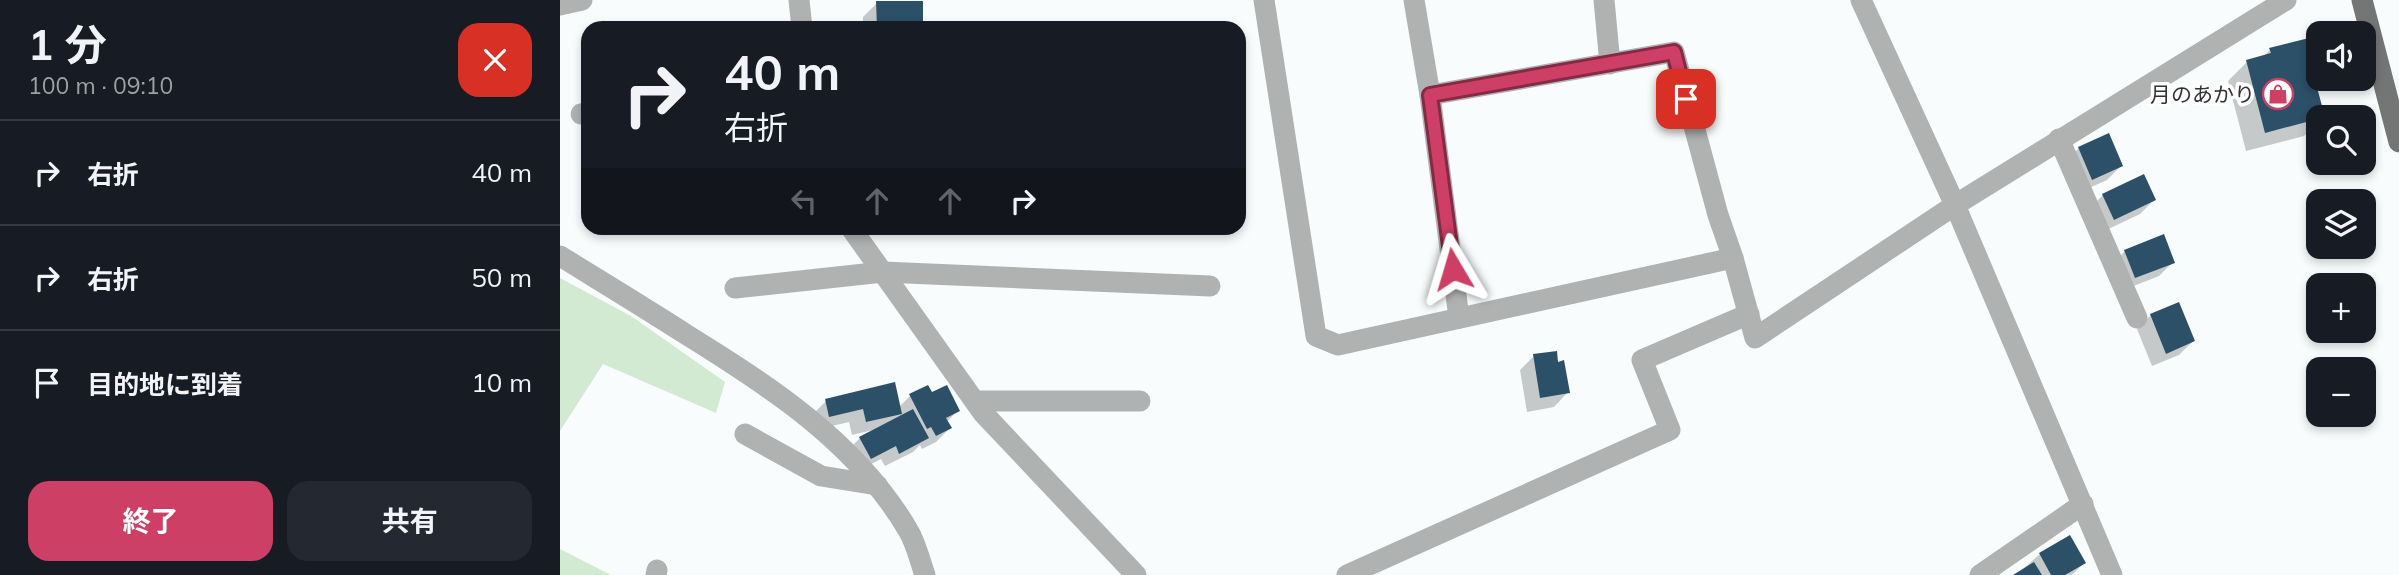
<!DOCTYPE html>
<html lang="ja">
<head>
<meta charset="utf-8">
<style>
	body { margin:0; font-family:Mulish,"Noto Sans JP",sans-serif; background:#242831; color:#f1f3f6; height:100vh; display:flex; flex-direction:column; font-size:26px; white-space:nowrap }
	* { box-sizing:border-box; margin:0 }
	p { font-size:23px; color:#9ea1a6 }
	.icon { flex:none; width:38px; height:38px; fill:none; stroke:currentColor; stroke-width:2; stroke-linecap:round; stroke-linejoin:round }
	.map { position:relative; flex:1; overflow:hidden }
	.side { display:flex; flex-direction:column; background:#171b24; width:560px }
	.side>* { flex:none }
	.banner { position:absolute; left:21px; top:21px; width:665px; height:214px; border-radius:21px; box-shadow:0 4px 10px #0003; background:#171b24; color:#f1f3f6; overflow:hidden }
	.tools { position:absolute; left:1746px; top:21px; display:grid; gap:14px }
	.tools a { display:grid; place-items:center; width:70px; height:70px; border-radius:14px; background:#171b24; box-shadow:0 4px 10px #0003; font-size:35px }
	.pin { position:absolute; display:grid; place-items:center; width:60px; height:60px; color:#fff; margin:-30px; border-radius:14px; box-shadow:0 4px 10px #0006 }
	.me { position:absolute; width:77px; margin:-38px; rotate:353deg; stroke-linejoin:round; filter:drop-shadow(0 0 5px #0008) }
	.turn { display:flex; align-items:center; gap:24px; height:147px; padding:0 28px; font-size:32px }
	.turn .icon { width:91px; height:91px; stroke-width:2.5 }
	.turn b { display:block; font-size:49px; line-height:60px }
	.lanes { display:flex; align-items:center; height:66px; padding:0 28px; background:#0003; justify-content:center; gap:35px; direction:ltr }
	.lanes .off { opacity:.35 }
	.round { display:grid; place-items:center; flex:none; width:74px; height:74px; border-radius:21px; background:#242831 }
	.overview { display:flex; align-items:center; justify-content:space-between; height:119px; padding:0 28px }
	h1 { font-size:42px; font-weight:700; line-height:52px }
	.cta { display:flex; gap:14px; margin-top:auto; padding:14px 28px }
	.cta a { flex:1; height:80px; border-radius:21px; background:#ce3f65; color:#fff; font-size:28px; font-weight:700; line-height:80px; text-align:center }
	.cta a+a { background:#242831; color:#f1f3f6 }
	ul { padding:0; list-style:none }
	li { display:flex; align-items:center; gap:21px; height:105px; padding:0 28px; border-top:2px solid #363941 }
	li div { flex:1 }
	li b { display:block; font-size:26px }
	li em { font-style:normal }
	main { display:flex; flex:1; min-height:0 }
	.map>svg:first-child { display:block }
	.green { fill:#d2ead1 }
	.shadow { fill:#0003 }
	.building { fill:#2c5068 }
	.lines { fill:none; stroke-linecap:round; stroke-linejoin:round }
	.minor { stroke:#b0b2b2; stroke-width:21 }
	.major { stroke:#737675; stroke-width:21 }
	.route-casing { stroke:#862942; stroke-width:18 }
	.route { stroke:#ce3f65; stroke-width:12 }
	.labels { text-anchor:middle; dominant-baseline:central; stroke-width:7; stroke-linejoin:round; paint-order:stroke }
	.poi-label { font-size:21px; fill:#313333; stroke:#fff; text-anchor:end }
</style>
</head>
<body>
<main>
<section class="side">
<div class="overview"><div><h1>1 分</h1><p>100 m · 09:10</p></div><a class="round" style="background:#d93025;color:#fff"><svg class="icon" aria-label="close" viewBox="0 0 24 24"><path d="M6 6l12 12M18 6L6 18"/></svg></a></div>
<ul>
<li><svg class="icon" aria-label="right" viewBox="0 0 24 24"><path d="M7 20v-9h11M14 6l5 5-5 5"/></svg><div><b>右折</b></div><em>40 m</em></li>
<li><svg class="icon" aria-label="right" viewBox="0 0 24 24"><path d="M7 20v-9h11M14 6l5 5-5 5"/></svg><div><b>右折</b></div><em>50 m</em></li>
<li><svg class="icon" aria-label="arrive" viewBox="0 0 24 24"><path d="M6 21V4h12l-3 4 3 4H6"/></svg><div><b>目的地に到着</b></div><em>10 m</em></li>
</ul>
<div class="cta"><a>終了</a><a>共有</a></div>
</section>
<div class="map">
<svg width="1839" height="575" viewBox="0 0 1839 575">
	<rect width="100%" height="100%" fill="#f8fcfc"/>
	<g class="green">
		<path d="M0,278L71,316L165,382L156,413L43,364L0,431Z"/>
		<path d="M0,549L51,575H0Z"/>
	</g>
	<g class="shadow">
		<path d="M317,3L362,28H303V17Z"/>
		<path d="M1748,40L1757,78L1754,81L1759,121L1744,136L1686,151L1668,81L1687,62L1703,57L1710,50Z"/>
		<path d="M1519,148L1561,166L1547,180L1518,193L1505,162Z"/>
		<path d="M1543,195L1594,200L1580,214L1540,233L1529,209Z"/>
		<path d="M1565,251L1613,262L1599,276L1561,291L1551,265Z"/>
		<path d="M1618,304L1633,341L1619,355L1592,366L1577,329L1591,315Z"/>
		<path d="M974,356L997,364L1008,392L994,407L967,412L960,370Z"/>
		<path d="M367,387L371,395L398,410L387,422L390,428L376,442L362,449L360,445L353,452L325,466L321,459L296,472L286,452L300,438L313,430L292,435L289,422L255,430L252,415L266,401L339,407L350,396Z"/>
		<path d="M1510,537L1524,563L1512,575H1456L1480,554Z"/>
	</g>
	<g class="building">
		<path d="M316,1H363V28H317Z"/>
		<path d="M1749,38L1759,76L1755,80L1765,117L1705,133L1686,60L1711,53L1709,48Z"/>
		<path d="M1549,133L1563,166L1532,180L1518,147Z"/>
		<path d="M1584,174L1596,200L1554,220L1542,194Z"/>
		<path d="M1604,234L1615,263L1575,278L1564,250Z"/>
		<path d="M1619,302L1635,341L1606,354L1590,314Z"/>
		<path d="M997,351L998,362L1004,360L1010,393L980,398L973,354Z"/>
		<path d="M335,382L342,414L306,422L303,409L269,417L265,399Z"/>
		<path d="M368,385L372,392L387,385L400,411L386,418L392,428L376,436L371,427L367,429L349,394Z"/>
		<path d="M353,409L369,438L339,454L336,446L311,459L299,437Z"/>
		<path d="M1510,535L1526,563L1505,575H1491L1479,553Z"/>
		<path d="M1474,562L1482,575H1453Z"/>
	</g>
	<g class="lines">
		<g class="minor">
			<path d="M239,0L242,28"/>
			<path d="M704,0L756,336L778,345L1173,258"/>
			<path d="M854,0L870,95L899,318"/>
			<path d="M1044,0L1050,64"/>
			<path d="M1301,0L1395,205L1552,575"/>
			<path d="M0,5L22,0"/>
			<path d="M870,95L1114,52L1158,215L1173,258L1195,338L1395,205L1726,0"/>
			<path d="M21,114L28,113"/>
			<path d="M1499,139L1577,318"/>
			<path d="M291,228L423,413L576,575"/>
			<path d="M0,256C42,282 85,308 127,335C211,387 297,443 348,530C356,543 360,561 365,575"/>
			<path d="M175,288L323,272L650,286"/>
			<path d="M415,401H580"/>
			<path d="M185,434L261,476L317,485"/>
			<path d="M96,575L97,570"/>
			<path d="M787,575L1110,430L1082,360L1189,314"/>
			<path d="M1420,575L1523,504"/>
		</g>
		<path class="major" d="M1802,0L1839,142"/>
	</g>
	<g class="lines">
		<g class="route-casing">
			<path id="route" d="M893,269L870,95L1114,52L1126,99"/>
		</g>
		<use href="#route" class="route"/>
	</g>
	<defs>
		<g id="shop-ring" transform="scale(1.575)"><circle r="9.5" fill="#fff" stroke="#ce3f65" stroke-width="1.5"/><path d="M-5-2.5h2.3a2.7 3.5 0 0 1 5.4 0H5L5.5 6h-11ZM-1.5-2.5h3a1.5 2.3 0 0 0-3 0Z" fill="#ce3f65"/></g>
	</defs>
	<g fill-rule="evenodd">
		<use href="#shop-ring" x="1718" y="94"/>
	</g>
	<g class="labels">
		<g class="poi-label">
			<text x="1695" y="94">月のあかり</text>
		</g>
	</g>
</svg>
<div class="tools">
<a><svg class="icon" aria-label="sound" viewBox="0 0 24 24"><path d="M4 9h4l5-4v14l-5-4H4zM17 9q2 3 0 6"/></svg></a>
<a><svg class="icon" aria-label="search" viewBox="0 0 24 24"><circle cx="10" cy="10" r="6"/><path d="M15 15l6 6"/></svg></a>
<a><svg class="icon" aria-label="layers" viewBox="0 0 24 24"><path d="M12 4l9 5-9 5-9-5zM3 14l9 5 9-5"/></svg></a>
<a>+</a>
<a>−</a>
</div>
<div class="pin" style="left:1126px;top:99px;background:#d93025"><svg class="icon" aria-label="arrive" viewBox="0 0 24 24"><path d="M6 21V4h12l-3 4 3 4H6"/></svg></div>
<svg class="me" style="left:893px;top:269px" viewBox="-20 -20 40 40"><path d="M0-17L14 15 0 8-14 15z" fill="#ce3f65" stroke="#fff" stroke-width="4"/></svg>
<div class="banner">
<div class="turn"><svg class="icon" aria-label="right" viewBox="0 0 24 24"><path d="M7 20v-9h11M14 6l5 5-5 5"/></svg><div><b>40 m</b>右折</div></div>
<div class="lanes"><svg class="icon off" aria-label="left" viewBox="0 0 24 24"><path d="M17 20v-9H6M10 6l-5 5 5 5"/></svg><svg class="icon off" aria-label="ahead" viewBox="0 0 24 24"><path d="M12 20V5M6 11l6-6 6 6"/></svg><svg class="icon off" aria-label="ahead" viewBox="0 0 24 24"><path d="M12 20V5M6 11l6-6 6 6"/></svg><svg class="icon" aria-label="right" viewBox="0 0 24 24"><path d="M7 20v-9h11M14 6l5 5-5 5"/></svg></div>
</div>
</div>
</main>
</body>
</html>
